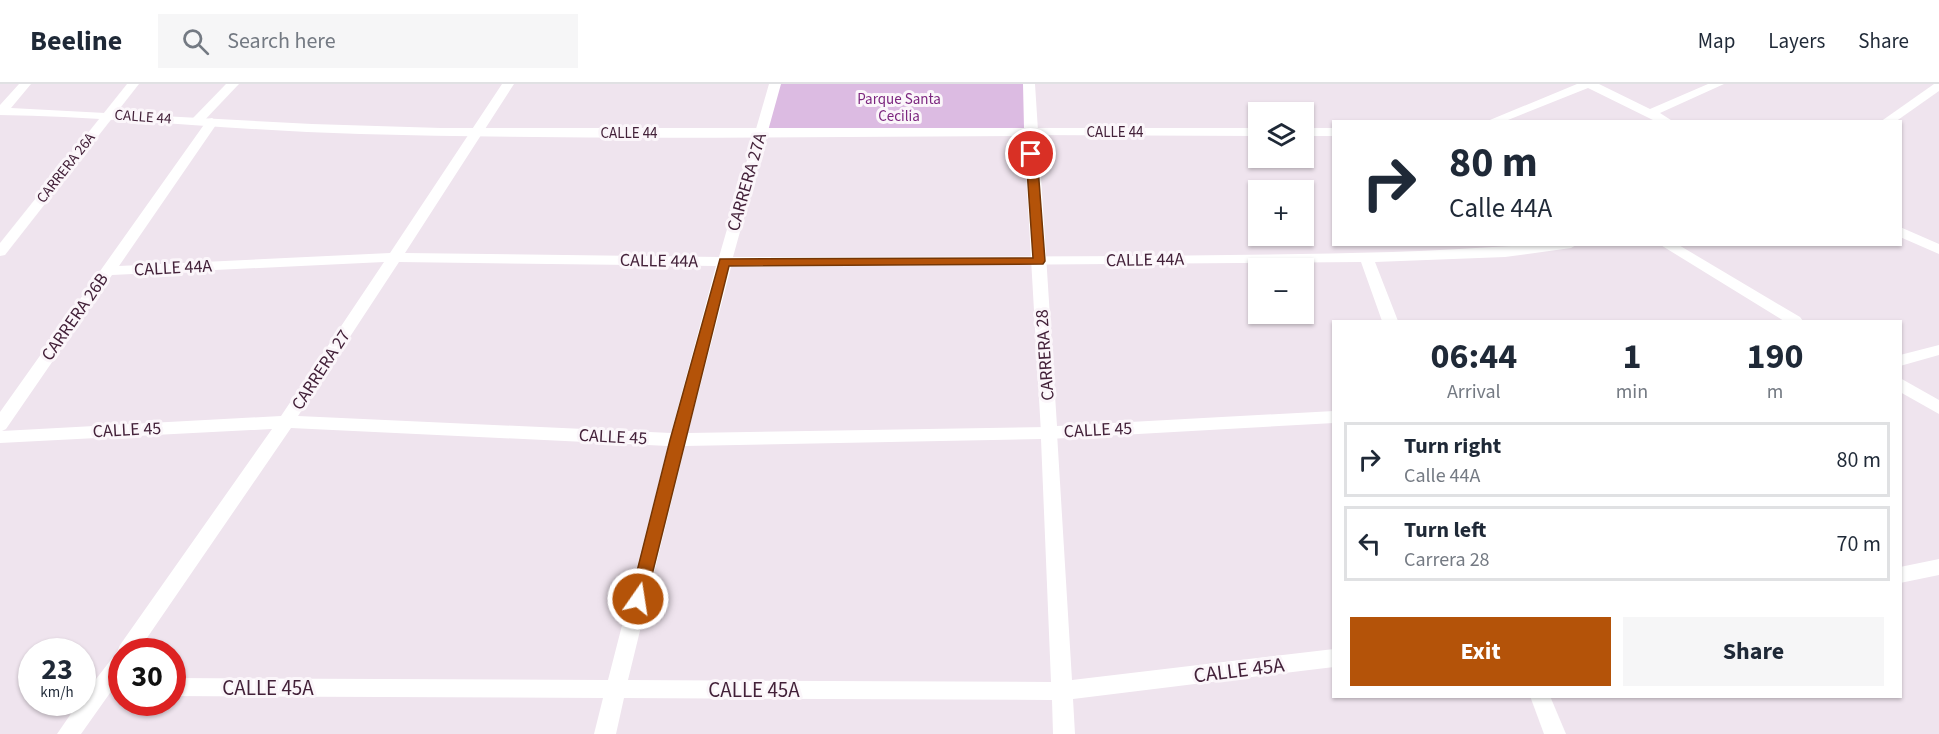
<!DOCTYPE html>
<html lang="en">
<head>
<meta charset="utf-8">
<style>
	body { margin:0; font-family:"Source Sans 3",sans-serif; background:#f6f6f7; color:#1f2937; height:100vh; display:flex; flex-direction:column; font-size:22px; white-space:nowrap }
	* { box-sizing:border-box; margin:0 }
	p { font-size:20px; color:#747a83 }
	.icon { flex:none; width:33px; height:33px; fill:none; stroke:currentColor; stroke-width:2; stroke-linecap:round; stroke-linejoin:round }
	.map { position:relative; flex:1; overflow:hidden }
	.drawer { position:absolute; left:1332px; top:236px; width:570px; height:378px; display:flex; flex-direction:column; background:#fff; border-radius:0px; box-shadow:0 2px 4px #0004 }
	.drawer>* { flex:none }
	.top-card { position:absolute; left:1332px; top:36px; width:570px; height:126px; border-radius:0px; box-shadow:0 2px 4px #0004; background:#fff; color:#1f2937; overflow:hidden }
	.tools { position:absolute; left:1248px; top:18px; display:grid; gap:12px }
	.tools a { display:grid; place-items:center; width:66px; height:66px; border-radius:0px; background:#fff; box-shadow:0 2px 4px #0004; font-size:30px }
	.speed { position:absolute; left:18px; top:554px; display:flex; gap:12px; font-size:30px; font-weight:700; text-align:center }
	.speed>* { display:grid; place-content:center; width:78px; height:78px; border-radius:50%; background:#fff; box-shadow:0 2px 4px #0004; line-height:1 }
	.speed small { font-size:15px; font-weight:400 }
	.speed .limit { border:9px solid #d22; background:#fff; color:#111 }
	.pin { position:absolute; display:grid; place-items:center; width:51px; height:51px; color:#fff; margin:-26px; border:3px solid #fff; border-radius:50%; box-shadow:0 2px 6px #0007 }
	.me { position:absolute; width:66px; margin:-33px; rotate:13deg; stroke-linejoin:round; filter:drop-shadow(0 0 4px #0008) }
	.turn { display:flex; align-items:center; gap:21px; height:126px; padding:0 18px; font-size:27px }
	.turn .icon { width:78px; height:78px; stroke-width:2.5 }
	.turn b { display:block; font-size:42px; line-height:51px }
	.eta { display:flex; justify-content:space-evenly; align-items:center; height:102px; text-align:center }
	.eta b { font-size:36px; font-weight:700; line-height:42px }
	.primary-button { display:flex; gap:12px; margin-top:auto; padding:12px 18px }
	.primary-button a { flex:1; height:69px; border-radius:0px; background:#b45309; color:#fff; font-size:24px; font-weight:700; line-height:69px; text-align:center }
	.primary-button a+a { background:#f6f6f7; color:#1f2937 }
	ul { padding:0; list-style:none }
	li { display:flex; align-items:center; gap:18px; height:75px; margin:0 12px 9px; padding:0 6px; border:3px solid #e0e1e3; border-radius:0px }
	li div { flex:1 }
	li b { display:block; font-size:22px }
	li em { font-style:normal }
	header { display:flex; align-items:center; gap:36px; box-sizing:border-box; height:84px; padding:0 30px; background:#fff; border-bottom:2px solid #e0e1e3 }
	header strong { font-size:28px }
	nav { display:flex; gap:33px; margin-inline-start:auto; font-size:21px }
	.search { width:420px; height:54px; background:#f6f6f7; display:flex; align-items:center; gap:15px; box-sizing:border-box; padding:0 21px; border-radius:0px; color:#747a83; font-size:22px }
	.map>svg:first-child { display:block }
	.green { fill:#dcbbe2 }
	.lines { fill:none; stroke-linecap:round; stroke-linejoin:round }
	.minor { fill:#fff; fill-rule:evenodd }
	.tertiary { fill:#fff; fill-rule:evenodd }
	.route { fill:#b45309; stroke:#753606; stroke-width:1.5 }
	.labels { text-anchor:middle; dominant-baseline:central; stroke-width:6; stroke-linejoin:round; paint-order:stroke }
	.far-park-label { font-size:15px; fill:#7c267f; stroke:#fbf6fa }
	.far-street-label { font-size:15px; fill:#432139; stroke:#fbf6fa }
	.street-label { font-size:18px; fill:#432139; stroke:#fbf6fa }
	.near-street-label { font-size:21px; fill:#432139; stroke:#fbf6fa }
</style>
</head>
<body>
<header>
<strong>Beeline</strong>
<div class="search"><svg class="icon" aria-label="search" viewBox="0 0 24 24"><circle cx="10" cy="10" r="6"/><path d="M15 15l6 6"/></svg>Search here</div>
<nav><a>Map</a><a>Layers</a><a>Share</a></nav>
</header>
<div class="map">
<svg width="1939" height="650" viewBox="0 0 1939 650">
	<rect width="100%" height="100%" fill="#efe4ee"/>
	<path class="green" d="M775,0H1029L1030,48L761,49Z"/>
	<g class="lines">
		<g class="minor">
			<path d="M127,0H139L5,171L0,172V159Z"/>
			<path d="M226,0H239L201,40H193V34Z"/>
			<path d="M502,0H514L405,169L719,173L769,0H781L733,173C953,172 1173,174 1392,168C1454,167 1516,160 1578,160L1571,164L1505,173L1375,178L1398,237H1382L1361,178L731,183L688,349L1049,343L1055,345L1057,349L1072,596L1334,565V583L1073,615L1075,650H1053L1052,616L624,614L616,650H594L603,614L172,612V594L608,596L668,362L291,344L138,567H122V592L81,650H57L79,618H82V613L117,568L120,561L272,345L0,359V328L208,35L212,34L218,38L119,182L390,169ZM384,178L281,332L2,347L6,345L112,191ZM399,178L716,182L671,349L298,332ZM1041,355L1051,598L628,596L685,362Z"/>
			<path d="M1577,0H1599L1650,25L1708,0H1724L1660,29L1674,38H1657L1588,4L1503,38H1485Z"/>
			<path d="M1934,0H1939V7L1895,38H1880Z"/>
			<path d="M1030,44H1258V52L1026,51L1024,48Z"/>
			<rect x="1304" y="44" width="30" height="8"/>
			<path d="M1900,143L1939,160V170L1900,153Z"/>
			<path d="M1659,160H1677L1800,233L1803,237H1784Z"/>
			<path d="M1900,294L1939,316V330L1900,308Z"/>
			<path d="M1939,475V491L1900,499V483Z"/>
			<path d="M1530,612H1550L1566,650H1544Z"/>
		</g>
		<g class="tertiary">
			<path d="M19,0H31L11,24L312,40L441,44H1024L1023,0H1035L1057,342L1334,327V339L1049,355L1043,353L1041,349L1024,52C803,53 581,56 360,50C240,47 120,33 0,31V21Z"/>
			<path d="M1939,261V271L1900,282V271Z"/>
		</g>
	</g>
	<path class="route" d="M1031,66L1037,70L1045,177L1043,180L729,182L646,515L644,519L638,521L632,519L630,515L670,356L720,175L1033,174L1026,70Z"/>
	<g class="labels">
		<g class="far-park-label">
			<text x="899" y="15">Parque Santa<tspan x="899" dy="17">Cecilia</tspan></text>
		</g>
		<g class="far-street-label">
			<text transform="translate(143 33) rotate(4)">CALLE 44</text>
			<text x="1115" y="48">CALLE 44</text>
			<text x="629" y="49">CALLE 44</text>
			<text transform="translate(66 84) rotate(-52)">CARRERA 26A</text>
		</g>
		<g class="street-label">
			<text transform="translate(747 98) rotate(-74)">CARRERA 27A</text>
			<text transform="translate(1145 176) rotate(-1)">CALLE 44A</text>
			<text transform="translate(659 177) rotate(1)">CALLE 44A</text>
			<text transform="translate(173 184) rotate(-3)">CALLE 44A</text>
			<text transform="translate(75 233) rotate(-55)">CARRERA 26B</text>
			<text transform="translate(1045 271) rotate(-94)">CARRERA 28</text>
			<text transform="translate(321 286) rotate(-57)">CARRERA 27</text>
			<text transform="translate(127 346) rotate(-3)">CALLE 45</text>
			<text transform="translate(1098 346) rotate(-3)">CALLE 45</text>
			<text transform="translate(613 353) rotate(3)">CALLE 45</text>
		</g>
		<g class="near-street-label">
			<text transform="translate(1239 586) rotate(-7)">CALLE 45A</text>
			<text x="268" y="604">CALLE 45A</text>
			<text x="754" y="606">CALLE 45A</text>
		</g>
	</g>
</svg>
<div class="tools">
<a><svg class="icon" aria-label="layers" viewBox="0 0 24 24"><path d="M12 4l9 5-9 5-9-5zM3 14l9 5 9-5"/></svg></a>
<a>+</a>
<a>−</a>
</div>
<div class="speed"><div>23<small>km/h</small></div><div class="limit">30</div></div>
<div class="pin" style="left:1031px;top:70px;background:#d93025"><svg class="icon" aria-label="arrive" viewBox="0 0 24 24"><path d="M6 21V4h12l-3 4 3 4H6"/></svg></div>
<svg class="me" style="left:638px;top:515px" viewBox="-20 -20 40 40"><circle r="17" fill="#b45309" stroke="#fff" stroke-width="3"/><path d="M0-11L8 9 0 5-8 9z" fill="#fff"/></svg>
<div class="top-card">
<div class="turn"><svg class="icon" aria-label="right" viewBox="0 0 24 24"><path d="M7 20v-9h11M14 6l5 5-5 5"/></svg><div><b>80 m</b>Calle 44A</div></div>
</div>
<section class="drawer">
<div class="eta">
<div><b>06:44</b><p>Arrival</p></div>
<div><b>1</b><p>min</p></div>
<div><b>190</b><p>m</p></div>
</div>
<ul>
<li><svg class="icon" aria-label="right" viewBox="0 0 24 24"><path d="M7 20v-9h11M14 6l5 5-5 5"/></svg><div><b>Turn right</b><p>Calle 44A</p></div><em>80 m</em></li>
<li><svg class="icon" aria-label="left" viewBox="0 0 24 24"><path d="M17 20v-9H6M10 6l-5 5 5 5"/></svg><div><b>Turn left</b><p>Carrera 28</p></div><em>70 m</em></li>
</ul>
<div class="primary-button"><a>Exit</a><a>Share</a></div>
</section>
</div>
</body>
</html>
